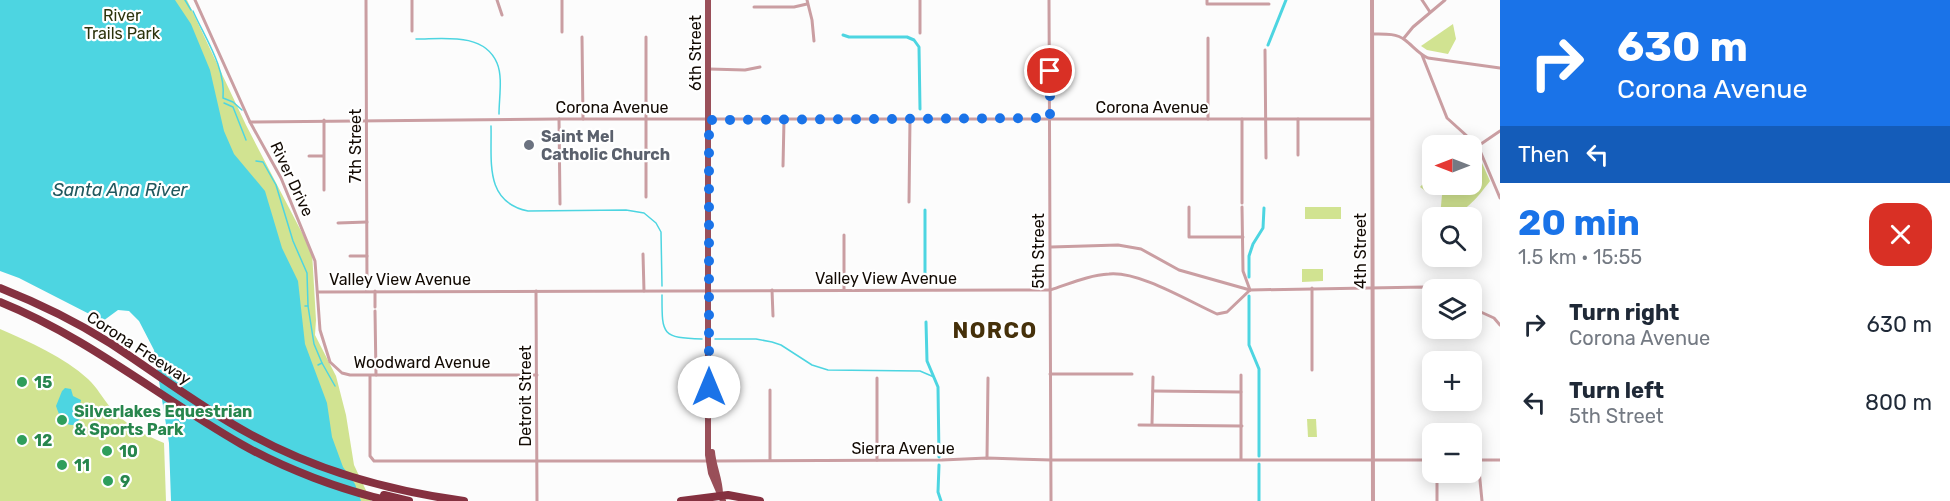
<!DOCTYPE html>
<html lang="en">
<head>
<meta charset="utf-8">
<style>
	body { margin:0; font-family:Rubik,sans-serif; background:#f2f2f3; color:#1f2937; height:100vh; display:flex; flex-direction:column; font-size:22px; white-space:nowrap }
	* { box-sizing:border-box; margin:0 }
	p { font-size:20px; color:#747a83 }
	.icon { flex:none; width:33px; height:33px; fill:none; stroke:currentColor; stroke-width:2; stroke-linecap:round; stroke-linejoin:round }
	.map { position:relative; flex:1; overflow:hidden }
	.drawer { display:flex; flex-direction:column; background:#fff; width:450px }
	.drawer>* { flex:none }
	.banner { background:#1a73e8; color:#fff; overflow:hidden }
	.needle { width:39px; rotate:270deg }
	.controls { position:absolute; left:1422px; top:135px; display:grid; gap:12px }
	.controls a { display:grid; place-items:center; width:60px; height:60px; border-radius:12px; background:#fff; box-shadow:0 3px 15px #0003; font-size:30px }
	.pin { position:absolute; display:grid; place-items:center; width:51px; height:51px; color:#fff; margin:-26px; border:3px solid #fff; border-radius:50%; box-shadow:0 2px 6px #0007 }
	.me { position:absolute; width:66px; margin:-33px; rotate:0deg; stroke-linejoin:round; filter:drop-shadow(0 0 4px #0008) }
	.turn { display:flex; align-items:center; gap:21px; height:126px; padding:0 18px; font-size:27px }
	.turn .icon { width:78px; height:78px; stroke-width:2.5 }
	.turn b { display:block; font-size:42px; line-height:51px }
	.then { display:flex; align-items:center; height:57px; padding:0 18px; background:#0003; gap:12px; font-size:22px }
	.round { display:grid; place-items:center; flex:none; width:63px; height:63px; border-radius:18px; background:#f2f2f3 }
	.headline { display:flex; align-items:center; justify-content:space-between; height:102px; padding:0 18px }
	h1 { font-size:36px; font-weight:700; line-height:45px; color:#1a73e8 }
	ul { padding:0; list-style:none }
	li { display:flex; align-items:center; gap:18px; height:78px; padding:0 18px }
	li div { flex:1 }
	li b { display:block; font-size:22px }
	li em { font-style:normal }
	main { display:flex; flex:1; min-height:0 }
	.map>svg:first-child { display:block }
	.green { fill:#d1e391 }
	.water { fill:#4dd5e1 }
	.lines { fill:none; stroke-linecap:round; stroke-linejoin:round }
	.stream { stroke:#4dd5e1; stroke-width:1.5 }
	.canal { stroke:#4dd5e1; stroke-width:3 }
	.minor { stroke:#ca9ea2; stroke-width:3 }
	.tertiary { stroke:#ca9ea2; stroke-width:4 }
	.primary { stroke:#994f59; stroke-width:6 }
	.motorway { stroke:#853140; stroke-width:8 }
	.route { stroke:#1a73e8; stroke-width:10; stroke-dasharray:0 18 }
	.worship-dot { fill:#6b7280; stroke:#fff; stroke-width:2 }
	.leisure-dot { fill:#2e9e5b; stroke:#fff; stroke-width:2 }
	.labels { text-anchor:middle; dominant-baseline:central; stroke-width:4.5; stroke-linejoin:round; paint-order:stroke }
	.park-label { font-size:16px; fill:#2c330c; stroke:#fff }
	.street-label { font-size:16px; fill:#120a03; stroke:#fff }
	.worship-label { font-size:16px; font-weight:bold; fill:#5b616d; stroke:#fff; text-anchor:start }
	.leisure-label { font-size:16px; font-weight:bold; fill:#27864d; stroke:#fff; text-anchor:start }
	.water-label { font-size:18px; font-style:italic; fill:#20585e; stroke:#fff }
	.district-label { font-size:22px; font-weight:bold; letter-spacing:1.5px; fill:#46310b; stroke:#fff }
</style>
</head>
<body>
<main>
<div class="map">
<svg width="1500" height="501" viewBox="0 0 1500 501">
	<rect width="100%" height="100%" fill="#fcfcfc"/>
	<g class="green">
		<path d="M35,0H187L246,125L312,252L316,320L315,335L336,376L346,415L354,465L371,501H310Z"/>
		<path d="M1453,24L1456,39L1448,54L1427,50L1421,46Z"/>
		<path d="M1474,145L1490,181C1477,198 1462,218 1440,217L1442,195L1427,192L1420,187L1432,174V184H1472V146Z"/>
		<rect x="1305" y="207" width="36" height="12"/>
		<path d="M1302,269H1323V281L1302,282Z"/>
		<path d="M0,329C30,342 64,357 88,379C97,387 103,399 111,408C127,426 143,434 164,443L166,501H0Z"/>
		<path d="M1307,419H1316L1317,437H1308Z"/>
	</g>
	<g class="water">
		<path d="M0,0H175L191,24L210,70L224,131L234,154L265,191L282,248L298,281L305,344L327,403L332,437L343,467L355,484L361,501H171L169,443L154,350L139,321L129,311L118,310L103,321L19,278L0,271Z"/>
		<path d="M65,388L71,389L73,396L81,400L79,409L81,418L74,425C62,425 60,417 56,406L62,391Z"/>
	</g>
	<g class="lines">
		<g class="stream">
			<path d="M185,0L191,10"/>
			<path d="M193,11C205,38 226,68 223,98L233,102L242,110"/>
			<path d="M416,39C443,39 484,32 497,63C503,77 499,98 499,114"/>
			<path d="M224,103L233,107L246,140"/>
			<path d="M491,126C492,161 484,202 528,211L626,210L644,213L656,223L661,232L662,286"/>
			<path d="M256,161L263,162L276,185L293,241L307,273L308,306H305"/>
			<path d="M662,295C662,334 661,338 702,339"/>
			<path d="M308,306L314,344L322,363"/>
			<path d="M715,339H756L772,342L781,345L812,365L828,370L920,371L934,377"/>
			<path d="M318,365L322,363L335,386"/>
		</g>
		<g class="canal">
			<path d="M843,35L849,37H907L914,40L919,47L920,109"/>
			<path d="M1268,45L1286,0"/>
			<path d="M925,210V284"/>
			<path d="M1249,277V256L1253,244L1263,228L1264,208"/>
			<path d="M1249,296V345L1259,369V456"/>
			<path d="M926,322L927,361L938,387L939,457"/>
			<path d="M1259,464V501"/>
			<path d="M939,465L938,492L941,501"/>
		</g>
		<g class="minor">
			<path d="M195,0L250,122L281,178L315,261L320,330L330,362L342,373L350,375H537"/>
			<path d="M366,0L367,291"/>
			<path d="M412,0V31"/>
			<path d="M497,0L502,15"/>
			<path d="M562,0V32"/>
			<path d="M807,0L812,20L814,41"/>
			<path d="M920,0V33"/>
			<path d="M1049,0L1051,501"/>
			<path d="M1207,0V4H1269"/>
			<path d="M1422,0L1430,12"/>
			<path d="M754,7H794L807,4"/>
			<path d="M1372,34C1384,34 1396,33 1405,40C1413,46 1419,54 1428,58L1500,68"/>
			<path d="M582,37L583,119"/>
			<path d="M646,37V197"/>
			<path d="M1208,38V119"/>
			<path d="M1404,38L1413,27L1445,0"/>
			<path d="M1265,50L1266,158"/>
			<path d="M1422,55L1447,118L1478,146L1500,198"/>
			<path d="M709,69L745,70L760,67"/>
			<path d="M559,119L560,204"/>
			<path d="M1242,119V203"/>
			<path d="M250,122L559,119H1372"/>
			<path d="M1478,146L1500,131"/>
			<path d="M1298,155V119"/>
			<path d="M309,156H323"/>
			<path d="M783,166L784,120"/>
			<path d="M324,190V120"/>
			<path d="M909,202L910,119"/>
			<path d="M1189,207V237H1243"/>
			<path d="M1242,207L1243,271L1250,290"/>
			<path d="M338,223L367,222"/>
			<path d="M844,235V290"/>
			<path d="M1051,247L1118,245L1141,249L1179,270L1250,290"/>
			<path d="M643,254L644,291"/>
			<path d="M350,256H367"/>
			<path d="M772,290L773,316"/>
			<path d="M536,291L537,501"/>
			<path d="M318,292L1050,290C1069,284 1089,275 1109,274C1139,271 1188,301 1217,314L1227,312L1250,290L1425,287L1432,291"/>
			<path d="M375,307V291"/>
			<path d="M1472,308L1494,318L1500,325"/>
			<path d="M375,311L376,375"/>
			<path d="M1312,370V288"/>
			<path d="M1050,374H1132"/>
			<path d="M370,376V456L374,461H708"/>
			<path d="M877,378V460"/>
			<path d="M770,390V460"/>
			<path d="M1153,391L1241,392"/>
			<path d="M1152,424L1153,377"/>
			<path d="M1139,425L1242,426"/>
			<path d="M987,458L988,378"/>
			<path d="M1241,459V375"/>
			<path d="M1472,460H1500"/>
			<path d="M1478,460L1482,501"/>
			<path d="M714,461L942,460L987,458L1051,460H1432"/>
			<path d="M1437,472V501"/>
		</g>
		<path class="tertiary" d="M1372,0L1373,501"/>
		<g class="primary">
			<path d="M708,0V455L711,473L723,501"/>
			<path d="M712,452C713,466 720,480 720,494"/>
		</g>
		<g class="motorway">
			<path d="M0,288C38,303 75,321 110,343C156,373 200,407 248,433C314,470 390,491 464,501"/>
			<path d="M0,302C87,337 159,397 241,444C285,469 341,490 390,501"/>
			<path d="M384,495L409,501"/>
			<path d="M681,501L728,495L760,501"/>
		</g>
	</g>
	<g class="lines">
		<path class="route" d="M709,387V120L1050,118V71"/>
	</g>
	<circle class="worship-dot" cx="529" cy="145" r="6"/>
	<g class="leisure-dot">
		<circle cx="22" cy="382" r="6"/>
		<circle cx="62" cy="420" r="6"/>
		<circle cx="22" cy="440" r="6"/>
		<circle cx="107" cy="451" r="6"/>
		<circle cx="62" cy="465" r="6"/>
		<circle cx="108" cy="481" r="6"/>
	</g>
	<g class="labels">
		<g class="park-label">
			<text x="122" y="15">River<tspan x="122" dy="18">Trails Park</tspan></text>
		</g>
		<g class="street-label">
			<text transform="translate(695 53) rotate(-90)">6th Street</text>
			<text x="612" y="107">Corona Avenue</text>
			<text x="1152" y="107">Corona Avenue</text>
			<text transform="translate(355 146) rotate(-90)">7th Street</text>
			<text transform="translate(292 179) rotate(65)">River Drive</text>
			<text transform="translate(1038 251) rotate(-90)">5th Street</text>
			<text transform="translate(1360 251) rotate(-90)">4th Street</text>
			<text x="886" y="278">Valley View Avenue</text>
			<text x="400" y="279">Valley View Avenue</text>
			<text transform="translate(139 348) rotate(33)">Corona Freeway</text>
			<text x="422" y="362">Woodward Avenue</text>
			<text transform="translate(525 396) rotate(-90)">Detroit Street</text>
			<text x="903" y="448">Sierra Avenue</text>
		</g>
		<g class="worship-label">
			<text x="541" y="136">Saint Mel<tspan x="541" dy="18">Catholic Church</tspan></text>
		</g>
		<g class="leisure-label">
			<text x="34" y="382">15</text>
			<text x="74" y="411">Silverlakes Equestrian<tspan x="74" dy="18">&amp; Sports Park</tspan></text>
			<text x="34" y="440">12</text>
			<text x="119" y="451">10</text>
			<text x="74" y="465">11</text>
			<text x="120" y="481">9</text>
		</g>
		<g class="water-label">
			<text x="120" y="190">Santa Ana River</text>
		</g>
		<g class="district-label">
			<text x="995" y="330">NORCO</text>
		</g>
	</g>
</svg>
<div class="controls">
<a><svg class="needle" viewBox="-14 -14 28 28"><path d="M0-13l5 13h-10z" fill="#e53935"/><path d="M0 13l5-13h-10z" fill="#747a83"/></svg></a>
<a><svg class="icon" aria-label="search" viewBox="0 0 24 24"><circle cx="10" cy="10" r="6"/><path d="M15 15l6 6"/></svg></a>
<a><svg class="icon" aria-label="layers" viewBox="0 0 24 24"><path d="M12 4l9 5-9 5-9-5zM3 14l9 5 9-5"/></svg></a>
<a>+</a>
<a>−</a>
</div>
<div class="pin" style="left:1050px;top:71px;background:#d93025"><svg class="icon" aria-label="arrive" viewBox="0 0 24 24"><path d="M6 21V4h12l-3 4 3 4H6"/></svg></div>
<svg class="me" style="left:709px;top:387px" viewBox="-20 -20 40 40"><circle r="19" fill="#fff"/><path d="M0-13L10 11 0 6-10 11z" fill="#1a73e8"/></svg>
</div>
<section class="drawer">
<div class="banner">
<div class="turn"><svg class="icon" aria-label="right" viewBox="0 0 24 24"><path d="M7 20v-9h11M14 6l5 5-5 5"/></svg><div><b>630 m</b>Corona Avenue</div></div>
<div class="then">Then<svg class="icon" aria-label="left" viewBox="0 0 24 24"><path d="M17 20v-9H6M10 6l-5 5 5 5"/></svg></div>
</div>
<div class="headline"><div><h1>20 min</h1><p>1.5 km · 15:55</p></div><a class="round" style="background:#d93025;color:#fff"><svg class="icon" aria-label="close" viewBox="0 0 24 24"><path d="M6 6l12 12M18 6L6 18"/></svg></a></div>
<ul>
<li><svg class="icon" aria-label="right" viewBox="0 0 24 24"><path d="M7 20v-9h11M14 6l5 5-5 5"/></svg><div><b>Turn right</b><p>Corona Avenue</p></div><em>630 m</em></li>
<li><svg class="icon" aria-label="left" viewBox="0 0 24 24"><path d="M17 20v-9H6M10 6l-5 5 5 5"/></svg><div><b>Turn left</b><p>5th Street</p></div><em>800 m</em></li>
</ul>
</section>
</main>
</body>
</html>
